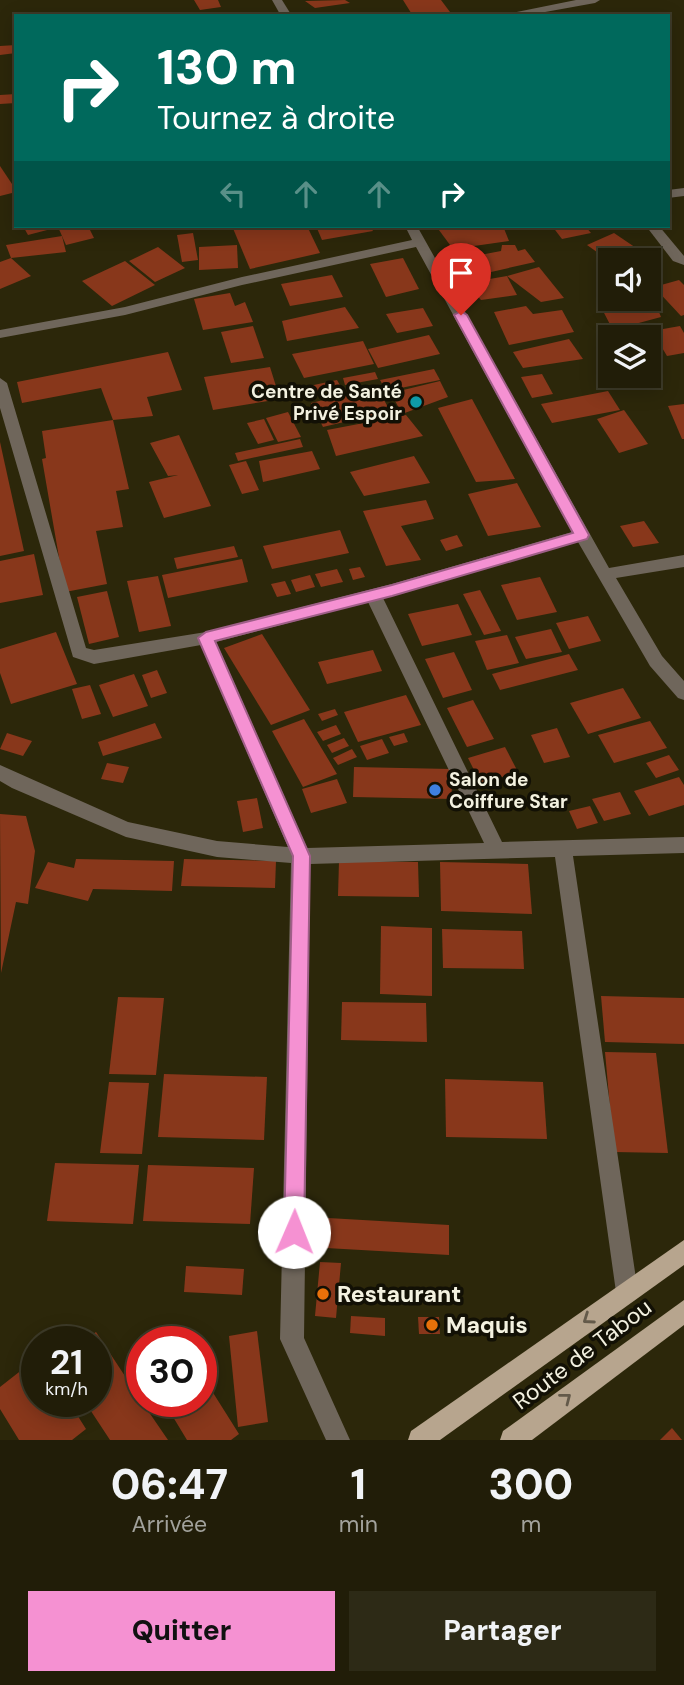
<!DOCTYPE html>
<html lang="fr">
<head>
<meta charset="utf-8">
<style>
	body { margin:0; font-family:"DM Sans",sans-serif; background:#2d2a16; color:#f1f3f6; height:100vh; display:flex; flex-direction:column; font-size:26px; white-space:nowrap }
	* { box-sizing:border-box; margin:0 }
	p { font-size:23px; color:#a2a29c }
	.icon { flex:none; width:38px; height:38px; fill:none; stroke:currentColor; stroke-width:2; stroke-linecap:round; stroke-linejoin:round }
	.map { position:relative; height:1440px; overflow:hidden }
	.drawer { display:flex; flex-direction:column; background:#211d08; flex:1 }
	.drawer>* { flex:none }
	.guide { position:absolute; left:14px; top:14px; width:656px; height:214px; border-radius:0px; box-shadow:0 4px 18px #0003,0 0 0 2px #3e3b29; background:#00695c; color:#fff; overflow:hidden }
	.tools { position:absolute; left:598px; top:248px; display:grid; gap:14px }
	.tools a { display:grid; place-items:center; width:63px; height:63px; border-radius:0px; background:#211d08; box-shadow:0 4px 18px #0003,0 0 0 2px #3e3b29; font-size:35px }
	.speed { position:absolute; left:21px; top:1326px; display:flex; gap:14px; font-size:35px; font-weight:700; text-align:center }
	.speed>* { display:grid; place-content:center; width:91px; height:91px; border-radius:50%; background:#211d08; box-shadow:0 4px 18px #0003,0 0 0 2px #3e3b29; line-height:1 }
	.speed small { font-size:18px; font-weight:400 }
	.speed .limit { border:10px solid #d22; background:#fff; color:#111 }
	.pin { position:absolute; display:grid; place-items:center; width:60px; height:60px; color:#fff; margin:-72px -30px; border-radius:50% 50% 50% 0; rotate:-45deg; box-shadow:0 0 7px #0007 }
	.pin .icon { rotate:45deg }
	.me { position:absolute; width:77px; margin:-38px; rotate:1deg; stroke-linejoin:round; filter:drop-shadow(0 0 5px #0008) }
	.turn { display:flex; align-items:center; gap:24px; height:147px; padding:0 28px; font-size:32px }
	.turn .icon { width:91px; height:91px; stroke-width:2.5 }
	.turn b { display:block; font-size:49px; line-height:60px }
	.lanes { display:flex; align-items:center; height:66px; padding:0 28px; background:#0003; justify-content:center; gap:35px; direction:ltr }
	.lanes .off { opacity:.35 }
	.eta { display:flex; justify-content:space-evenly; align-items:center; height:119px; text-align:center }
	.eta b { font-size:42px; font-weight:800; line-height:49px }
	.action { display:flex; gap:14px; margin-top:auto; padding:14px 28px }
	.action a { flex:1; height:80px; border-radius:0px; background:#f591d2; color:#111; font-size:28px; font-weight:800; line-height:80px; text-align:center }
	.action a+a { background:#2d2a16; color:#f1f3f6 }
	.map>svg:first-child { display:block }
	.building { fill:#88371b }
	.lines { fill:none; stroke-linecap:round; stroke-linejoin:round }
	.minor { fill:#6f665b; fill-rule:evenodd }
	.major { fill:#b7a58e; fill-rule:evenodd }
	.oneway { stroke:#645a4a }
	.route { fill:#f591d2; stroke:#9f5e88; stroke-width:2 }
	.culture-dot { fill:#0f9aa8; stroke:#121005; stroke-width:2.5 }
	.shop-dot { fill:#3f7fe0; stroke:#121005; stroke-width:2.5 }
	.food-dot { fill:#e8710a; stroke:#121005; stroke-width:2.5 }
	.labels { text-anchor:middle; dominant-baseline:central; stroke-width:7; stroke-linejoin:round; paint-order:stroke }
	.poi-label { font-size:19px; font-weight:bold; fill:#f3f1e0; stroke:#121005; text-anchor:end }
	.near-poi-label { font-size:23px; font-weight:bold; fill:#f3f1e0; stroke:#121005; text-anchor:start }
	.near-street-label { font-size:23px; fill:#f3f1e0; stroke:#121005 }
</style>
</head>
<body>
<div class="map">
<svg width="684" height="1440" viewBox="0 0 684 1440">
	<rect width="100%" height="100%" fill="#2c270a"/>
	<g class="building">
		<path d="M194,0H218L221,7L200,10Z"/>
		<path d="M345,0L350,3L315,8L305,1Z"/>
		<path d="M403,0H441L453,16H413Z"/>
		<path d="M16,45V53L0,55V46Z"/>
		<path d="M16,94V103L0,104V95Z"/>
		<path d="M0,166L16,190V192L0,196Z"/>
		<path d="M23,226H50L51,229L28,235Z"/>
		<path d="M64,226H88L94,238L66,245L58,227Z"/>
		<path d="M232,226H307L320,253L250,269Z"/>
		<path d="M316,226H370L373,231L322,240Z"/>
		<path d="M436,226H503L509,241L453,249Z"/>
		<path d="M552,226H585L591,233L562,239Z"/>
		<path d="M193,233L198,260L182,262L177,235Z"/>
		<path d="M614,233L645,254L632,261L611,262L587,245Z"/>
		<path d="M62,236L66,252L11,258L6,245Z"/>
		<path d="M237,245L238,268L199,270V247Z"/>
		<path d="M502,245H515L518,251L525,249L535,262L460,279L447,262L456,259L453,249H478L480,255L501,251Z"/>
		<path d="M158,247L185,268L155,282L129,261Z"/>
		<path d="M11,258L31,276L0,289V262Z"/>
		<path d="M403,258L419,289L386,297L370,264Z"/>
		<path d="M125,261L155,285L112,306L82,281Z"/>
		<path d="M539,267L564,298L541,302L507,276Z"/>
		<path d="M332,275L343,297L290,306L281,284Z"/>
		<path d="M507,276L517,295L481,300L466,283Z"/>
		<path d="M679,280L684,285V315L681,316L654,287Z"/>
		<path d="M230,293L235,306L245,302L253,322L203,330L194,299Z"/>
		<path d="M654,300L661,317L635,324L640,334L616,336L602,309Z"/>
		<path d="M526,306L533,314L562,310L574,332L509,345L494,312Z"/>
		<path d="M345,307L359,328L287,341L282,321Z"/>
		<path d="M423,308L433,326L397,333L386,314Z"/>
		<path d="M253,326L264,358L231,363L221,332Z"/>
		<path d="M680,326L684,333V353L667,356L652,331Z"/>
		<path d="M429,335L440,354L378,368L368,349Z"/>
		<path d="M569,339L583,359L523,368L513,352Z"/>
		<path d="M363,341L374,364L304,378L292,354Z"/>
		<path d="M168,352L182,390L147,397L153,416L113,420L101,388L22,403L17,382Z"/>
		<path d="M270,367L280,399L213,410L204,377Z"/>
		<path d="M434,369L440,380L386,391L380,380Z"/>
		<path d="M375,372L378,379L345,385L343,378Z"/>
		<path d="M542,374L553,394L532,398L521,377Z"/>
		<path d="M337,380L341,387L303,394L300,388Z"/>
		<path d="M440,381L448,397L402,414L391,393Z"/>
		<path d="M377,387L390,411L323,427L311,403Z"/>
		<path d="M608,391L620,410L552,423L541,404Z"/>
		<path d="M472,399L515,479L476,482L438,408Z"/>
		<path d="M684,404V439H682L668,406Z"/>
		<path d="M624,410L648,444L619,453L597,419Z"/>
		<path d="M288,412L301,437L278,442L266,418Z"/>
		<path d="M406,415L423,436L336,456L327,430Z"/>
		<path d="M264,419L274,440L258,444L247,423Z"/>
		<path d="M113,420L129,489L116,491L123,527L96,531L107,584L65,592L42,459L46,458L42,431Z"/>
		<path d="M179,435L211,506L164,518L149,482L178,475L168,476L150,443Z"/>
		<path d="M300,439L303,447L238,461L235,453Z"/>
		<path d="M0,442L24,551L0,556Z"/>
		<path d="M312,451L320,469L263,482L259,461Z"/>
		<path d="M414,456L430,483L364,496L350,472Z"/>
		<path d="M246,461L259,490L242,494L229,465Z"/>
		<path d="M517,483L541,527L488,536L468,494Z"/>
		<path d="M426,500L434,519L401,526L421,560L386,566L363,511Z"/>
		<path d="M644,521L659,543L633,547L620,526Z"/>
		<path d="M340,530L349,553L272,569L263,546Z"/>
		<path d="M457,535L463,546L446,551L440,540Z"/>
		<path d="M234,546L238,557L177,569L174,558Z"/>
		<path d="M34,554L43,595L0,603V561Z"/>
		<path d="M242,559L248,582L168,598L162,575Z"/>
		<path d="M360,567L365,577L353,580L349,569Z"/>
		<path d="M337,569L343,582L321,587L315,574Z"/>
		<path d="M310,575L315,587L296,592L291,580Z"/>
		<path d="M158,576L171,626L139,632L127,581Z"/>
		<path d="M540,577L557,612L517,620L501,585Z"/>
		<path d="M285,581L291,594L277,597L271,584Z"/>
		<path d="M480,590L501,631L484,635L463,594Z"/>
		<path d="M107,591L119,637L89,644L77,597Z"/>
		<path d="M458,604L472,635L422,646L408,614Z"/>
		<path d="M588,616L601,641L569,649L556,623Z"/>
		<path d="M551,629L562,652L526,659L515,637Z"/>
		<path d="M56,632L77,684L11,704L0,673V649Z"/>
		<path d="M262,634L310,710L271,725L224,648Z"/>
		<path d="M507,635L519,663L487,670L475,641Z"/>
		<path d="M373,650L382,671L327,684L318,662Z"/>
		<path d="M454,652L472,690L443,698L425,659Z"/>
		<path d="M569,654L578,670L500,690L492,674Z"/>
		<path d="M157,670L167,693L151,698L142,675Z"/>
		<path d="M134,674L148,706L113,717L99,685Z"/>
		<path d="M90,685L101,714L82,719L72,689Z"/>
		<path d="M623,688L641,718L588,734L570,703Z"/>
		<path d="M406,695L421,725L358,742L344,712Z"/>
		<path d="M473,700L494,739L467,747L447,708Z"/>
		<path d="M335,709L338,715L322,721L318,714Z"/>
		<path d="M304,719L337,774L303,787L272,731Z"/>
		<path d="M650,721L667,748L614,763L598,735Z"/>
		<path d="M155,723L162,738L103,756L98,742Z"/>
		<path d="M336,725L341,734L323,741L317,732Z"/>
		<path d="M557,728L570,757L544,763L531,735Z"/>
		<path d="M7,733L32,741L23,756L0,749Z"/>
		<path d="M404,733L408,742L394,746L389,737Z"/>
		<path d="M344,738L349,746L332,753L327,745Z"/>
		<path d="M382,739L389,753L367,760L360,746Z"/>
		<path d="M505,747L518,772L481,784L468,758Z"/>
		<path d="M352,749L357,757L338,765L333,758Z"/>
		<path d="M669,755L679,770L656,778L646,763Z"/>
		<path d="M107,763L129,767L123,783L101,779Z"/>
		<path d="M354,767L451,769L452,799L353,797Z"/>
		<path d="M679,777L684,785V805L649,816L634,791Z"/>
		<path d="M337,779L347,803L311,813L302,789Z"/>
		<path d="M620,792L631,814L604,821L592,799Z"/>
		<path d="M257,798L263,828L243,832L237,801Z"/>
		<path d="M590,806L598,823L577,829L569,811Z"/>
		<path d="M0,814L26,816L35,851L28,904L16,902L1,973Z"/>
		<path d="M76,859L174,861L172,891L93,889L88,901L35,888L48,862L74,868Z"/>
		<path d="M184,859L276,861L275,888L181,886Z"/>
		<path d="M339,861L418,862L419,897L338,896Z"/>
		<path d="M440,862L528,864L532,914L441,911Z"/>
		<path d="M381,926L432,928V996L380,994Z"/>
		<path d="M442,929L522,931L524,969L443,968Z"/>
		<path d="M601,996L684,998V1044L605,1042Z"/>
		<path d="M118,997L164,998L156,1075L109,1074Z"/>
		<path d="M342,1002L426,1003L427,1042L341,1040Z"/>
		<path d="M605,1052L656,1053L668,1153L614,1152Z"/>
		<path d="M164,1074L267,1077L264,1140L158,1137Z"/>
		<path d="M445,1079L543,1082L547,1139L446,1137Z"/>
		<path d="M109,1082L149,1083L142,1154L100,1153Z"/>
		<path d="M55,1163L139,1165L133,1224L47,1221Z"/>
		<path d="M148,1165L254,1168L250,1224L143,1221Z"/>
		<path d="M328,1218L449,1225V1255L326,1248Z"/>
		<path d="M320,1262L341,1263L336,1318L315,1316Z"/>
		<path d="M186,1266L244,1269L242,1295L184,1292Z"/>
		<path d="M351,1316L385,1318V1336L350,1333Z"/>
		<path d="M418,1317H439L440,1334H419Z"/>
		<path d="M257,1331L268,1422L238,1427L229,1336Z"/>
		<path d="M96,1332L142,1402L168,1440H110L85,1402H96V1342H82Z"/>
		<path d="M37,1358V1402H69L86,1429L72,1440H19L0,1409V1387Z"/>
		<path d="M205,1380L239,1434L231,1440H187L167,1407L175,1402H201V1382Z"/>
		<path d="M672,1428L682,1440H660Z"/>
	</g>
	<g class="lines">
		<g class="minor">
			<path d="M272,0H282L292,16H281Z"/>
			<path d="M576,0H600L595,3L523,16H497Z"/>
			<path d="M684,188V196L668,198V190Z"/>
			<path d="M405,226H417L609,568L684,555V567L616,578L662,656L684,681V700L678,698L650,666L578,542L383,598L502,842L684,837V853L573,856L638,1292L635,1300L627,1303L619,1300L616,1292L555,857L310,864L304,1338L350,1440H326L280,1339L291,863L217,857L126,837L12,788L0,781V765L128,822L217,841L288,847L201,645L94,664L73,657L0,408V378L7,383L86,648L94,650L206,632L392,584L572,532L416,247L242,285L125,315L0,338V330L125,307L242,277L412,240ZM368,602L484,843L307,848L216,642Z"/>
			<path d="M646,226H659L684,256V265L673,261Z"/>
		</g>
		<g class="major">
			<path d="M684,1240V1265L440,1440H408L411,1431Z"/>
			<path d="M684,1300V1325L532,1440H500L503,1431Z"/>
		</g>
	</g>
	<defs><path id="oneway-chevron" d="M-2-3.5L2.5 0L-2 3.5" fill="none" stroke-width="1.6" stroke-linecap="round" stroke-linejoin="round" transform="scale(1.75)"/></defs>
	<g class="oneway">
		<use href="#oneway-chevron" transform="translate(588 1319) rotate(145)"/>
		<use href="#oneway-chevron" transform="translate(566 1398) rotate(-38)"/>
	</g>
	<path class="route" d="M461,311L467,315L589,535L587,539L392,596L215,641L310,856L304,1232L301,1239L294,1242L287,1239L284,1232L293,856L198,638L206,632L392,585L573,533L454,315Z"/>
	<circle class="culture-dot" cx="416" cy="402" r="7"/>
	<circle class="shop-dot" cx="435" cy="790" r="7"/>
	<g class="food-dot">
		<circle cx="323" cy="1294" r="7"/>
		<circle cx="432" cy="1325" r="7"/>
	</g>
	<g class="labels">
		<g class="poi-label">
			<text x="402" y="391">Centre de Santé<tspan x="402" dy="22">Privé Espoir</tspan></text>
			<text x="449" y="779" text-anchor="start">Salon de<tspan x="449" dy="22">Coiffure Star</tspan></text>
		</g>
		<g class="near-poi-label">
			<text x="337" y="1294">Restaurant</text>
			<text x="446" y="1325">Maquis</text>
		</g>
		<g class="near-street-label">
			<text transform="translate(582 1354) rotate(-37)">Route de Tabou</text>
		</g>
	</g>
</svg>
<div class="tools">
<a><svg class="icon" aria-label="sound" viewBox="0 0 24 24"><path d="M4 9h4l5-4v14l-5-4H4zM17 9q2 3 0 6"/></svg></a>
<a><svg class="icon" aria-label="layers" viewBox="0 0 24 24"><path d="M12 4l9 5-9 5-9-5zM3 14l9 5 9-5"/></svg></a>
</div>
<div class="speed"><div>21<small>km/h</small></div><div class="limit">30</div></div>
<div class="pin" style="left:461px;top:315px;background:#d93025"><svg class="icon" aria-label="arrive" viewBox="0 0 24 24"><path d="M6 21V4h12l-3 4 3 4H6"/></svg></div>
<svg class="me" style="left:294px;top:1232px" viewBox="-20 -20 40 40"><circle r="19" fill="#fff"/><path d="M0-13L10 11 0 6-10 11z" fill="#f591d2"/></svg>
<div class="guide">
<div class="turn"><svg class="icon" aria-label="right" viewBox="0 0 24 24"><path d="M7 20v-9h11M14 6l5 5-5 5"/></svg><div><b>130 m</b>Tournez à droite</div></div>
<div class="lanes"><svg class="icon off" aria-label="left" viewBox="0 0 24 24"><path d="M17 20v-9H6M10 6l-5 5 5 5"/></svg><svg class="icon off" aria-label="ahead" viewBox="0 0 24 24"><path d="M12 20V5M6 11l6-6 6 6"/></svg><svg class="icon off" aria-label="ahead" viewBox="0 0 24 24"><path d="M12 20V5M6 11l6-6 6 6"/></svg><svg class="icon" aria-label="right" viewBox="0 0 24 24"><path d="M7 20v-9h11M14 6l5 5-5 5"/></svg></div>
</div>
</div>
<section class="drawer">
<div class="eta">
<div><b>06:47</b><p>Arrivée</p></div>
<div><b>1</b><p>min</p></div>
<div><b>300</b><p>m</p></div>
</div>
<div class="action"><a>Quitter</a><a>Partager</a></div>
</section>
</body>
</html>
